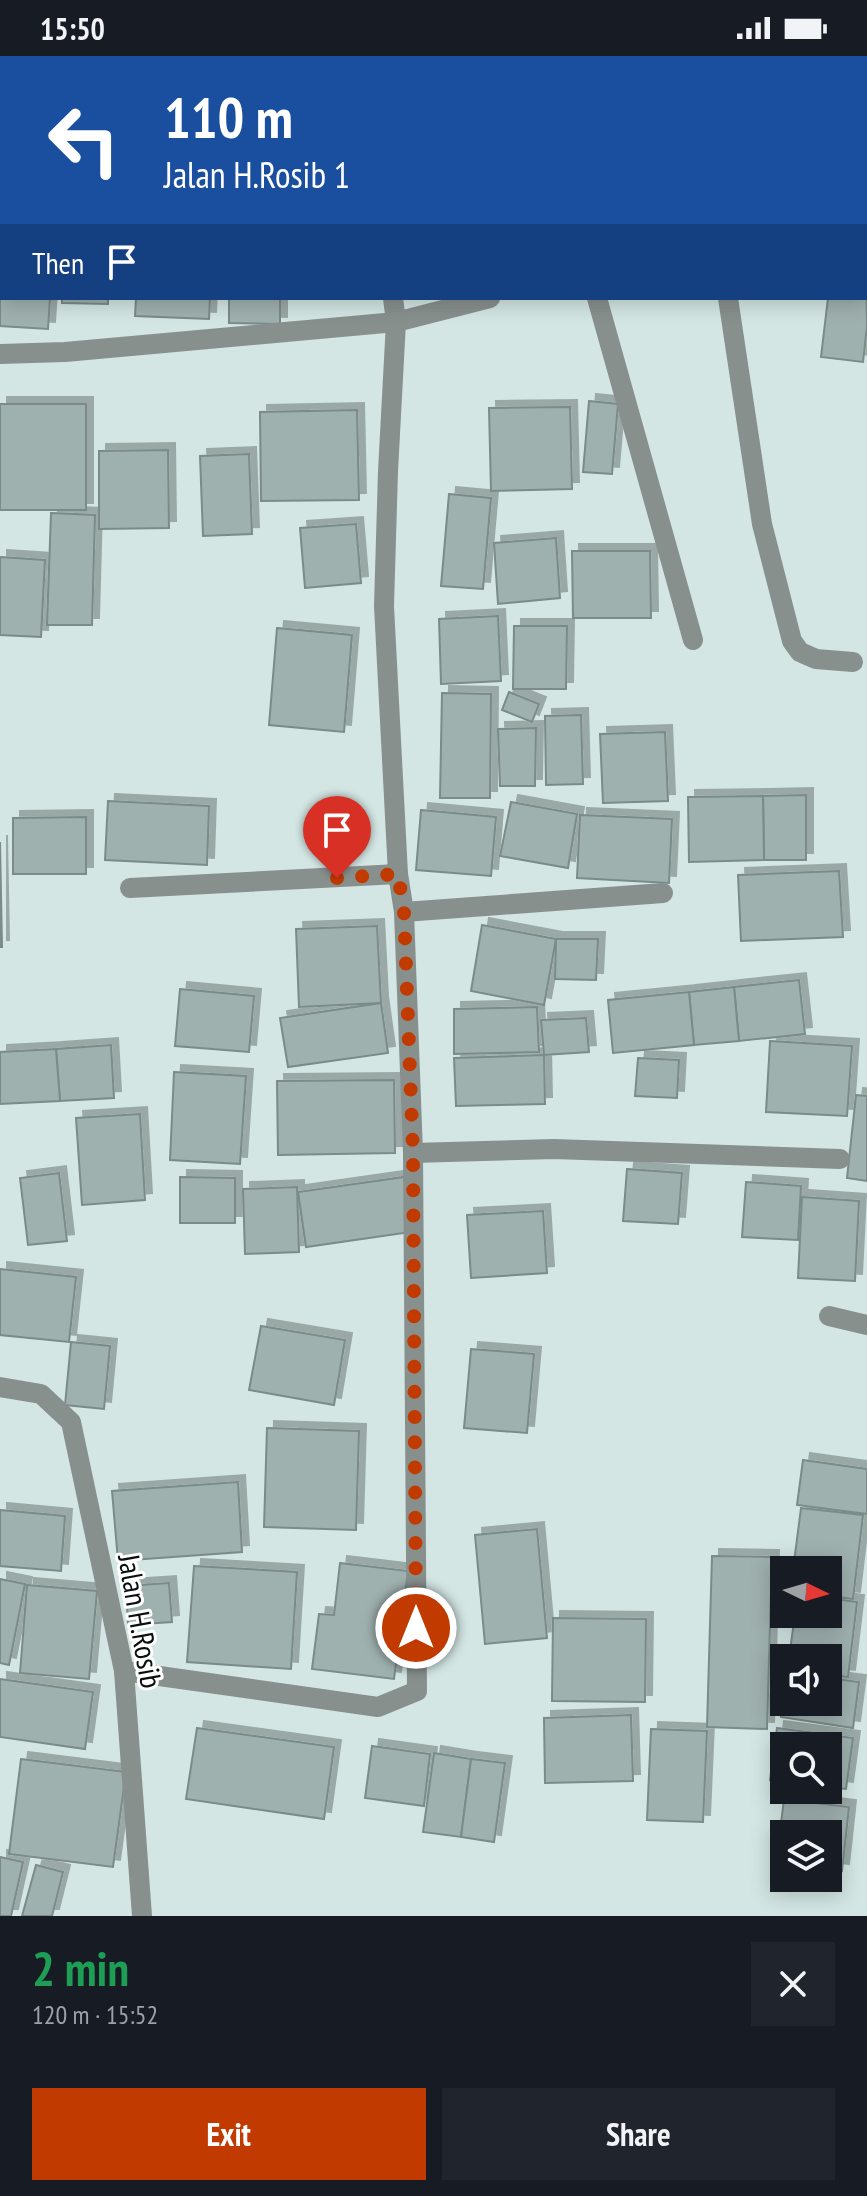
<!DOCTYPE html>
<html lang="en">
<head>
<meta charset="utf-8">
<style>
	body { margin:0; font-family:"PT Sans Narrow",sans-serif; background:#20242c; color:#f1f3f6; height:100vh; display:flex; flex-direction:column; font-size:30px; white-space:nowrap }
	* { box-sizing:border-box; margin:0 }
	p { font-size:26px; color:#9ea1a6 }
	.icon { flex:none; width:44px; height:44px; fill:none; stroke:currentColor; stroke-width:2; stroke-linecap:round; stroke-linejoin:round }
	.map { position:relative; height:1860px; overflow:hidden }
	.side { display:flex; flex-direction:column; background:#171b24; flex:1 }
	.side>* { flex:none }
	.top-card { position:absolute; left:0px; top:0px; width:868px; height:244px; box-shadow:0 4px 20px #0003; background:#1a4fa0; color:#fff; overflow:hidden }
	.needle { width:52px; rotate:95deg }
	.tools { position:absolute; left:770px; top:1500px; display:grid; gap:16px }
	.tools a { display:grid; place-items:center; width:72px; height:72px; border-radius:0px; background:#171b24; box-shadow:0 4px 20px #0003; font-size:40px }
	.pin { position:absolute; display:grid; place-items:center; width:68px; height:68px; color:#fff; margin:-82px -34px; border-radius:50% 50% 50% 0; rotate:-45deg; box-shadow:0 0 8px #0007 }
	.pin .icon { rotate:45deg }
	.me { position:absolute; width:88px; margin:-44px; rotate:0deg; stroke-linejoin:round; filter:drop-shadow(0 0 6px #0008) }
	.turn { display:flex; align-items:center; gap:28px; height:168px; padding:0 32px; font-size:36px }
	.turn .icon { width:104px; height:104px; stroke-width:2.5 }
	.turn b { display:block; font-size:56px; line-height:68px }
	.then { display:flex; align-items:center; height:76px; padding:0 32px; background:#0003; gap:16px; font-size:30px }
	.round { display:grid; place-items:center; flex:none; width:84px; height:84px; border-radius:0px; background:#20242c }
	.summary { display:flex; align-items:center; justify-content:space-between; height:136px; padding:0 32px }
	h1 { font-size:48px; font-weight:700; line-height:60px; color:#1e9e55 }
	.action { display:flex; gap:16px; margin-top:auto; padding:16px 32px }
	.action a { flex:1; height:92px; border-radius:0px; background:#c13a00; color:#fff; font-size:32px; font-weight:700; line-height:92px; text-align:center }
	.action a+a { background:#20242c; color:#f1f3f6 }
	.status { display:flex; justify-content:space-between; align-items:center; height:56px; padding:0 40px; background:#171b24; direction:ltr }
	.status svg { height:22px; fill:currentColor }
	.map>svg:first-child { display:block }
	.building { fill:#9fb1af; stroke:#7a8b89; stroke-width:2; filter:url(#shadow) }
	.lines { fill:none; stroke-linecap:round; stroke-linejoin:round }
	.minor { stroke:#88908e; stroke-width:20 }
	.route { stroke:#c13a00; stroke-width:14; stroke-dasharray:0 25.2 }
	.labels { text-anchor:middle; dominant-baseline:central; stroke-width:6; stroke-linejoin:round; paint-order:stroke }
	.street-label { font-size:30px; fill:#090f0e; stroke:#fff }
</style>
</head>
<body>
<div class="status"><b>15:50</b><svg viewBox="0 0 49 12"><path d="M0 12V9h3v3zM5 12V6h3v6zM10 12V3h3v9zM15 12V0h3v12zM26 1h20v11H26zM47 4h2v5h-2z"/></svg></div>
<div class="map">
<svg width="867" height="1860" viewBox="0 0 867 1860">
	<defs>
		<filter id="shadow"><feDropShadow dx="7" dy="-7" stdDeviation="0" flood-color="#0004"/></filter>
	</defs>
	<rect width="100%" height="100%" fill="#d3e6e3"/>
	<g class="building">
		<path d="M9,0H97V2H8Z"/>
		<path d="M0,188H2V242H50L48,273L0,270Z"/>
		<path d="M866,219L867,270L863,306L821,301L828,242H866Z"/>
		<path d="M62,242H108V248L62,247Z"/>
		<path d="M136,242H210L209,263L135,260Z"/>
		<path d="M229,242H280V268L229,267Z"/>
		<path d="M589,345L618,348L612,418L583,416Z"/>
		<rect x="0" y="348" width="86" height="106"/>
		<path d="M570,351L572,433L491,435L489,352Z"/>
		<path d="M357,354L359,444L261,445L260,356Z"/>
		<path d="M168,394L169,472L99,473V395Z"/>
		<path d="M249,398L252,478L203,480L200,400Z"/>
		<path d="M449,438L491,442L483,533L441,530Z"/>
		<path d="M51,457L95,459L92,569H47Z"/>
		<path d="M356,468L361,527L305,532L300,472Z"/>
		<path d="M556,482L560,542L498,548L494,487Z"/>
		<path d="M572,495H650L651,562H573Z"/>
		<path d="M0,501L45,504L41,581L0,579Z"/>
		<path d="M498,560L501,625L441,628L439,563Z"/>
		<path d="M514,570H567L566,633H513Z"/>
		<path d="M277,572L352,579L344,676L269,669Z"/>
		<path d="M509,636L539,648L532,666L502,654Z"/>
		<path d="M442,637L491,638L490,742H440Z"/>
		<path d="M581,659L583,728L546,729L545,660Z"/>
		<path d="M536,672L535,730H500L498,673Z"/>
		<path d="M665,676L668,745L603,747L600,678Z"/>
		<path d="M806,739V804H764L763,740Z"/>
		<path d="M763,740L764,804L689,806L688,741Z"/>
		<path d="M108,745L209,750L207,809L105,804Z"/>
		<path d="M511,746L577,758L568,812L500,800Z"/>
		<path d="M421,754L496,761L491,820L416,814Z"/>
		<path d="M580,759L672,763L669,827L577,822Z"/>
		<path d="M86,761V818H13V762Z"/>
		<path d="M0,786L2,891H0Z"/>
		<path d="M839,815L843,881L741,885L738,819Z"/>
		<path d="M482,869L556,883L544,949L471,935Z"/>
		<path d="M377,870L381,947L299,951L296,873Z"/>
		<path d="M556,883H598L596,924L555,923Z"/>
		<path d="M799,924L805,978L739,985L734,931Z"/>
		<path d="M734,931L739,985L694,989L689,936Z"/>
		<path d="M180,933L254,940L249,996L175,990Z"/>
		<path d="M689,936L694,989L613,997L608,944Z"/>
		<path d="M381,947L388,997L288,1011L280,962Z"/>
		<path d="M537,951L539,996L454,998V953Z"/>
		<path d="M586,962L589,996L544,999L541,964Z"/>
		<path d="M770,985L852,990L847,1060L766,1056Z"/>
		<path d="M111,989L114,1042L60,1045L56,993Z"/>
		<path d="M56,993L60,1045L0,1048V996Z"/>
		<path d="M544,999L545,1048L456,1050L454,1002Z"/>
		<path d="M638,1002L679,1004L677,1042L635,1040Z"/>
		<path d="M174,1016L246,1020L240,1108L170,1104Z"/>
		<path d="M394,1024L395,1097L278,1099L277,1025Z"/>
		<path d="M856,1039L867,1040V1125L847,1122Z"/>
		<path d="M140,1058L145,1144L82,1149L76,1062Z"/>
		<path d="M627,1113L682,1117L678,1168L623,1165Z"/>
		<path d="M59,1117L67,1185L28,1189L20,1122Z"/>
		<path d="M180,1121L235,1122V1167H180Z"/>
		<path d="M404,1121L411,1176L306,1191L298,1136Z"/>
		<path d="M746,1126L801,1130L798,1184L742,1181Z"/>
		<path d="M297,1131L299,1196L245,1198L243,1133Z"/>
		<path d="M802,1141L859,1145L855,1225L798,1222Z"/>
		<path d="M543,1155L547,1217L471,1222L467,1159Z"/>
		<path d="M0,1213L76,1221L69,1286L0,1279Z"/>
		<path d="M261,1270L345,1284L334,1349L249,1334Z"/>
		<path d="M71,1286L110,1290L104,1353L65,1349Z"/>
		<path d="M471,1293L534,1298L527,1377L464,1372Z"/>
		<path d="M267,1372L359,1375L356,1474L264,1471Z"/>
		<path d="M803,1404L867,1413V1458L797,1449Z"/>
		<path d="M238,1426L242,1496L118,1505L112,1435Z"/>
		<path d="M801,1452L863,1459L853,1543L828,1540V1514H793Z"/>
		<path d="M0,1454L65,1460L61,1515L0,1510Z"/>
		<path d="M537,1473L547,1582L485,1588L475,1479Z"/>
		<path d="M712,1500L772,1501L767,1673L707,1671Z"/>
		<path d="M340,1507L408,1515L394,1623L312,1613L319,1558L334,1559Z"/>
		<path d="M194,1510L297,1516L291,1613L187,1606Z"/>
		<path d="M0,1523L25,1528L9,1609L0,1607Z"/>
		<path d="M169,1527L172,1566L128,1569L126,1530Z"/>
		<path d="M27,1529L97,1535L89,1623L20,1617Z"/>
		<path d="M828,1542L857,1546L848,1621L828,1619V1602H789L795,1558H828Z"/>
		<path d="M553,1562L646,1563L645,1646L552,1645Z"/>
		<path d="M828,1622L859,1626L853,1672L781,1661L784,1643V1646H828Z"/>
		<path d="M0,1623L93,1636L85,1693L0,1681Z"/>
		<path d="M631,1659L633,1725L545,1727L544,1662Z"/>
		<path d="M197,1672L334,1691L324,1763L186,1743Z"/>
		<path d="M777,1672L853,1682L846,1733L828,1731V1690H784V1725L770,1724Z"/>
		<path d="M651,1673L707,1675L703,1766L647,1764Z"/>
		<path d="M372,1690L430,1698L424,1750L365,1742Z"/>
		<path d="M434,1697L471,1703L461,1781L423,1776Z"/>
		<path d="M21,1703L126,1716L113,1811L9,1798Z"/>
		<path d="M471,1703L505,1707L494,1786L461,1781Z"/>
		<path d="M784,1743L849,1751L842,1815L828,1813V1778H784V1808H776Z"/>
		<path d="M0,1801L23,1806L11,1860H0Z"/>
		<path d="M36,1809L63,1816L52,1860H22Z"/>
	</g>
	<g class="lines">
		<g class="minor">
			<path d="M366,0V2"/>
			<path d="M866,155H867"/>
			<path d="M597,242L693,584"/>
			<path d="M728,242L762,468L792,585L800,596L816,603L853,606"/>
			<path d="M0,298L65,296L396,266L490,242"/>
			<path d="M130,832L398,818"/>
			<path d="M404,856L663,837"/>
			<path d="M413,1097L554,1093L840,1103"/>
			<path d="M829,1260L867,1269"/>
			<path d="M0,1331L41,1338L71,1366L124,1615L142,1860"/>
			<path d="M124,1615L378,1651L417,1635L413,1097L404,856L398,818L384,550L388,415L396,266L393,242"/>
		</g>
	</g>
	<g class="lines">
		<path class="route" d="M337,822L398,818L404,856L413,1097L416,1572"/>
	</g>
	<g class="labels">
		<g class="street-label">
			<text transform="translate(141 1565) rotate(80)">Jalan H.Rosib</text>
		</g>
	</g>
</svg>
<div class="tools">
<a><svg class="needle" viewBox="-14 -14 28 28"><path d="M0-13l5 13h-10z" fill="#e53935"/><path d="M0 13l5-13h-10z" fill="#9ea1a6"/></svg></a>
<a><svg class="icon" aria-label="sound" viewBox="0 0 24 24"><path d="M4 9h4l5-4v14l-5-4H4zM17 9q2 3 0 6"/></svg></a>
<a><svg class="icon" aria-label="search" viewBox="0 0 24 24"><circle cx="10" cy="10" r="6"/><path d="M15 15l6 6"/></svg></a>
<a><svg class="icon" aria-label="layers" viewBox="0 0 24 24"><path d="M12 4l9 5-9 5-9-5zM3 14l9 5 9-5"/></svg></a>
</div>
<div class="pin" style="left:337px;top:822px;background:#d93025"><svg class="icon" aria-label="arrive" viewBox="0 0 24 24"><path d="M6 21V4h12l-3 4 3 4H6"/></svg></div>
<svg class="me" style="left:416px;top:1572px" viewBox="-20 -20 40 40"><circle r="17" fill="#c13a00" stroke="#fff" stroke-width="3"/><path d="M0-11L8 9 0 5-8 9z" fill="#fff"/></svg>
<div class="top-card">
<div class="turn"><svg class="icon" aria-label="left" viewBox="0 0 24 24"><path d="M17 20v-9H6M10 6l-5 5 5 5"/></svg><div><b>110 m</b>Jalan H.Rosib 1</div></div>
<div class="then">Then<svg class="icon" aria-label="arrive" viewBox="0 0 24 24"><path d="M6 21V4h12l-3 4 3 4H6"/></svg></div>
</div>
</div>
<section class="side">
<div class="summary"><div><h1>2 min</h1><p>120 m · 15:52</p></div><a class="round"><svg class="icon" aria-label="close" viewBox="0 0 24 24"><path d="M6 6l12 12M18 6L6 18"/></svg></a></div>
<div class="action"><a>Exit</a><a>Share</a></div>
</section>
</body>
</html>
